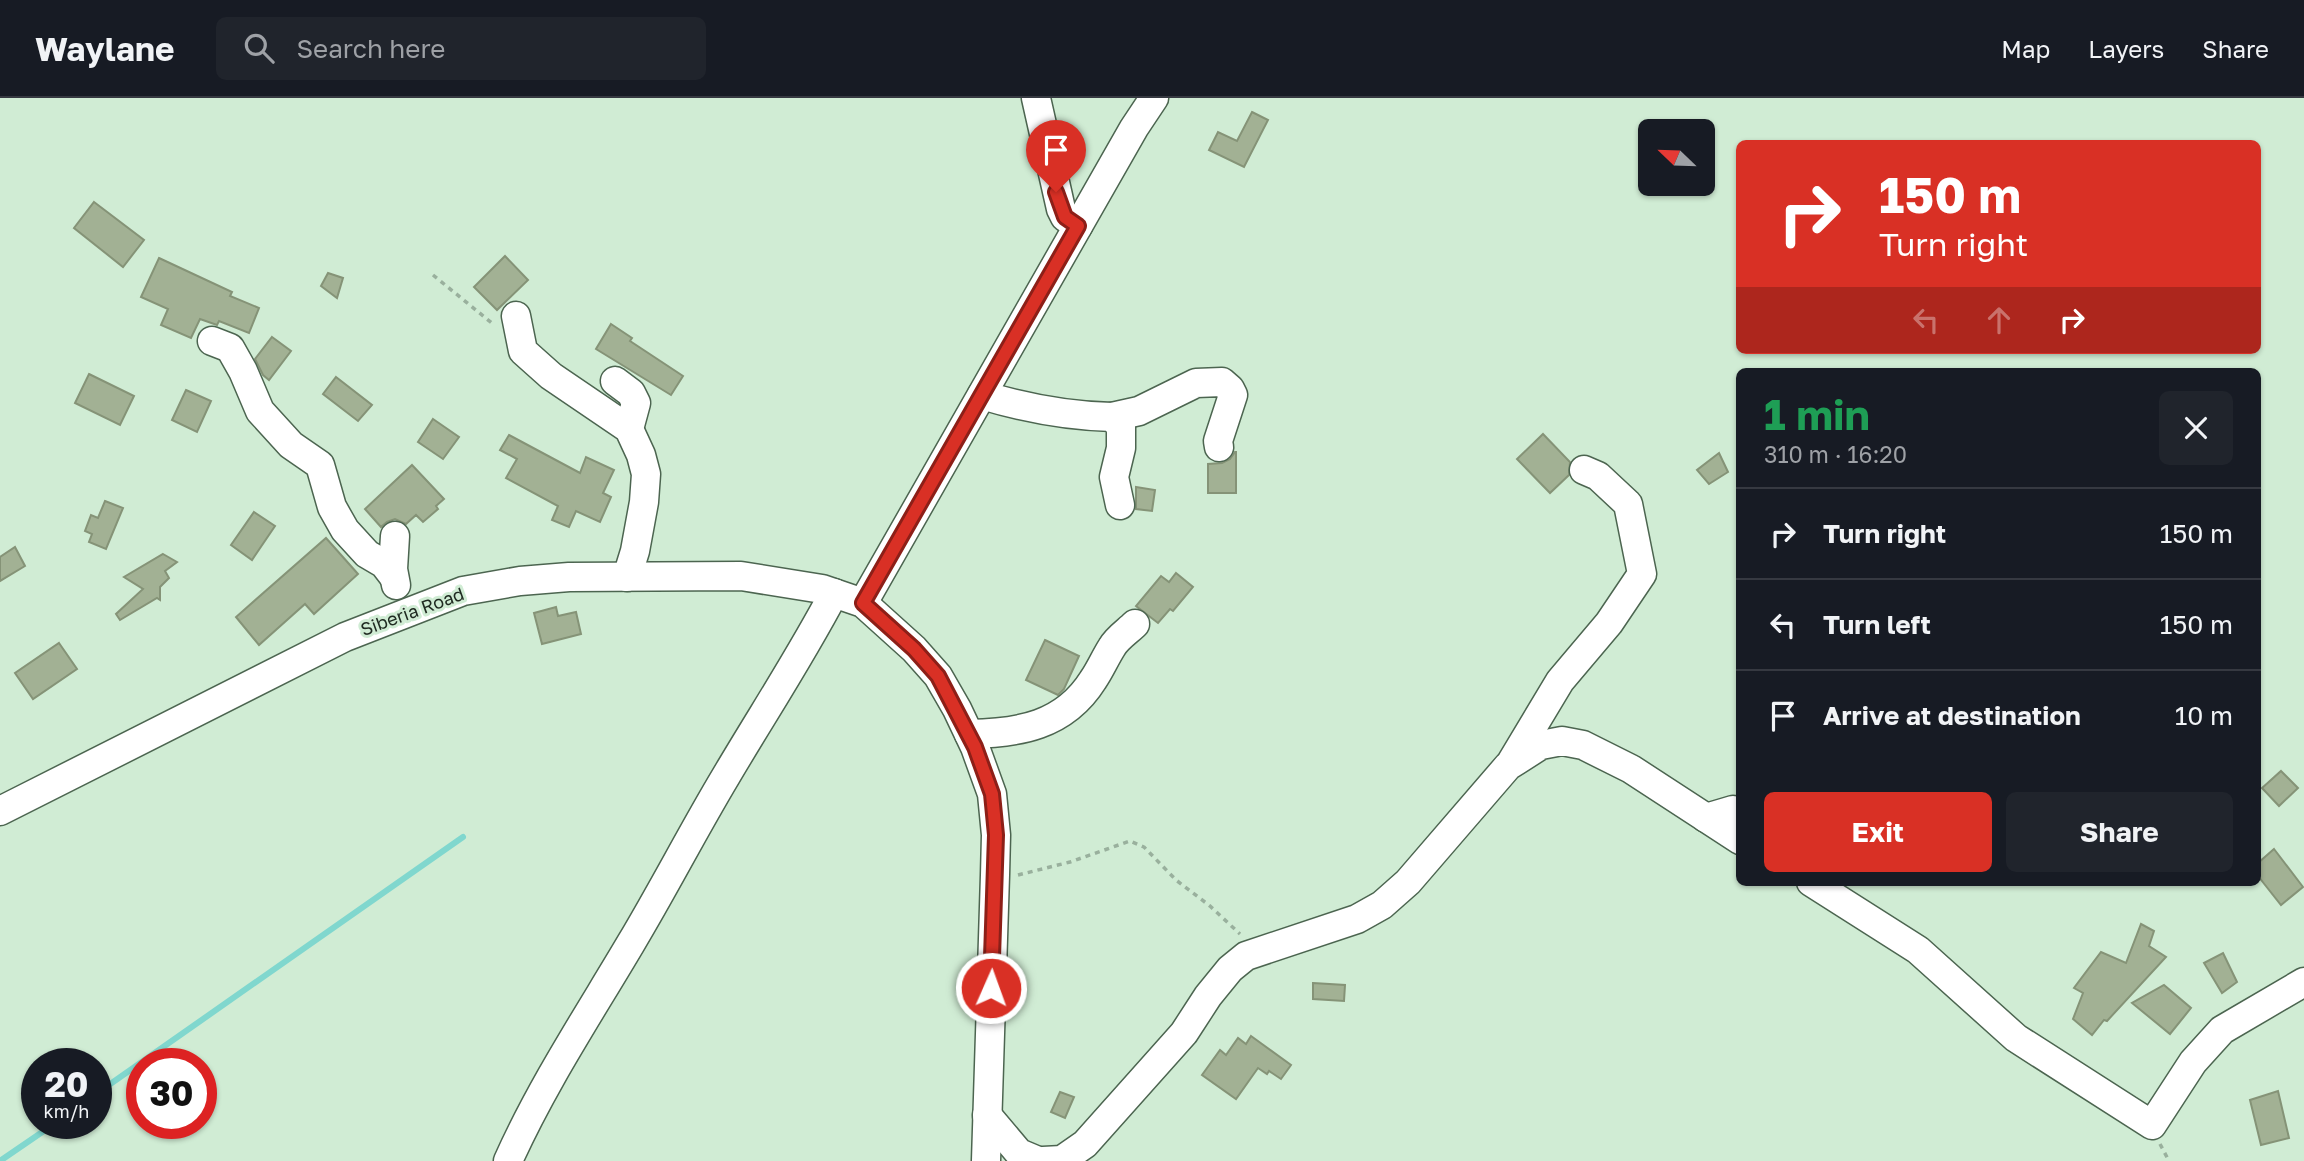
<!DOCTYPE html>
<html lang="en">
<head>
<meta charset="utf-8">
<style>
	body { margin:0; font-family:"Golos Text",sans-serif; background:#20242c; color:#f1f3f6; height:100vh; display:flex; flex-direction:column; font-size:26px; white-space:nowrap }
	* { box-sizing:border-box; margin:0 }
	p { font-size:23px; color:#9ea1a6 }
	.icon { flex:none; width:38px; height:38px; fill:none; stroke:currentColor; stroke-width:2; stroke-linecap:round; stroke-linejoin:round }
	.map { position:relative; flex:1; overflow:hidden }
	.panel { position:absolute; left:1736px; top:270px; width:525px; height:518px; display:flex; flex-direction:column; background:#171b24; border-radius:10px; box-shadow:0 2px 5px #0004 }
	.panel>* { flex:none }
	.banner { position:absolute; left:1736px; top:42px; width:525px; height:214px; border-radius:10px; box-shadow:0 2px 5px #0004; background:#d93025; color:#fff; overflow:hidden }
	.needle { width:46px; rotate:293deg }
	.tools { position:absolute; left:1638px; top:21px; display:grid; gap:14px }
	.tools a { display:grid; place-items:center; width:77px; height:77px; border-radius:10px; background:#171b24; box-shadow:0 2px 5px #0004; font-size:35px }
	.speed { position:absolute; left:21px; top:950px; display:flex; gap:14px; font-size:35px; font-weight:700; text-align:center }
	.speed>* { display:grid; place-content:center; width:91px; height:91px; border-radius:50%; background:#171b24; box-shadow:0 2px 5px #0004; line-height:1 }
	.speed small { font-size:18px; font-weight:400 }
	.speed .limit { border:10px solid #d22; background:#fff; color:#111 }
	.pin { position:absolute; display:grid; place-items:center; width:60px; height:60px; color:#fff; margin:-72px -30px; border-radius:50% 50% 50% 0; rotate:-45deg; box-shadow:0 0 7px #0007 }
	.pin .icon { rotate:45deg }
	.me { position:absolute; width:77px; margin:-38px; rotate:2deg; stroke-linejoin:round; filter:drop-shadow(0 0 5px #0008) }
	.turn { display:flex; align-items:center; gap:24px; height:147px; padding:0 28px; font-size:32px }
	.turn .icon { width:91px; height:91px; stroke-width:2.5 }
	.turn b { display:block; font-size:49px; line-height:60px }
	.lanes { display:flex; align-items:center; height:66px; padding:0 28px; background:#0003; justify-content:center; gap:35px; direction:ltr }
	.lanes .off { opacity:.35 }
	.round { display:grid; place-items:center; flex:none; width:74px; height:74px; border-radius:10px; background:#20242c }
	.headline { display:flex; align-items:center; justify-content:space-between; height:119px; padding:0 28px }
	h1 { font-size:42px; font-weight:700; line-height:52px; color:#1e9e55 }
	.action { display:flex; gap:14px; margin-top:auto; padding:14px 28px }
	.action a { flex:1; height:80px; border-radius:10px; background:#d93025; color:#fff; font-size:28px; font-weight:700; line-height:80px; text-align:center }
	.action a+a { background:#20242c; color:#f1f3f6 }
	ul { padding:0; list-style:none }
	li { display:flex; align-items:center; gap:21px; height:91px; padding:0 28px; border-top:2px solid #363941 }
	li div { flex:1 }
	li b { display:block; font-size:26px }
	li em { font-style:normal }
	header { display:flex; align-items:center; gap:42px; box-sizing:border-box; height:98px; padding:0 35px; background:#171b24; border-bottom:2px solid #363941 }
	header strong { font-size:33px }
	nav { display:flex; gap:38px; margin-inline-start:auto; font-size:24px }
	.search { width:490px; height:63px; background:#20242c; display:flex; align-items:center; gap:18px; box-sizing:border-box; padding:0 24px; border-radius:10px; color:#9ea1a6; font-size:26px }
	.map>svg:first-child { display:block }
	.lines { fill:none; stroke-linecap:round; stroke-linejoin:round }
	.stream { stroke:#80d7ce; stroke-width:6 }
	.building { fill:#a2b194; stroke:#859377; stroke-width:2 }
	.minor-casing { stroke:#4c6550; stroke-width:31 }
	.path { stroke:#99b09d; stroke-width:3.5; stroke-dasharray:5 5; stroke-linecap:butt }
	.minor { stroke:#fff; stroke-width:28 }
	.route-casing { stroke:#8d1f18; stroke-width:18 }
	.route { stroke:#d93025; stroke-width:12 }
	.labels { text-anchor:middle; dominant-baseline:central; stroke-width:6; stroke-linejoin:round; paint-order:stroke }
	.street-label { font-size:18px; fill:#202b22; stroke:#d0ecd4 }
</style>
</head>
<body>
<header>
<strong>Waylane</strong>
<div class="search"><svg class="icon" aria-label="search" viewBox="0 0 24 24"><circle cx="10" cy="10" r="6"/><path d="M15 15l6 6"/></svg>Search here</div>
<nav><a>Map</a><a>Layers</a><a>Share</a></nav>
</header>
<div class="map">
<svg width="2304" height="1063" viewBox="0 0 2304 1063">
	<rect width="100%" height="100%" fill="#d0ecd4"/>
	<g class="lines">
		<g class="stream">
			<path d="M96,996L463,739"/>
			<path d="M0,1063L54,1026"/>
		</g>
	</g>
	<g class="building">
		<path d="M1252,14L1268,22L1244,69L1209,52L1218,34L1237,43Z"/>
		<path d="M94,104L144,142L123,169L74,130Z"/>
		<path d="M505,158L528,182L497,212L474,189Z"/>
		<path d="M159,160L232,194L230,198L259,210L249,235L219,223L217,227L200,221L191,240L161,227L168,211L141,199Z"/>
		<path d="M328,175L343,180L337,200L321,188Z"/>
		<path d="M611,226L632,240L630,243L683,278L671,297L596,251Z"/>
		<path d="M272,239L291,253L269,282L263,277L255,261Z"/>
		<path d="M89,276L134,298L120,327L75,305Z"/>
		<path d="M336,279L372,307L358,323L323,296Z"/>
		<path d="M186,292L211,303L197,334L172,322Z"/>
		<path d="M433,321L459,339L443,361L418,344Z"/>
		<path d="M1543,336L1570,364L1569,377L1550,395L1517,361Z"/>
		<path d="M509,337L580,375L586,359L614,372L603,395L611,399L600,424L576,413L569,429L552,422L558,408L506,380L517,361L500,352Z"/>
		<path d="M1235,354H1236V395H1208V366L1222,365L1230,361Z"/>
		<path d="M1719,355L1728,374L1709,386L1697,372Z"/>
		<path d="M412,367L444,401L436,408L438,411L423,424L416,417L406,426L395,421L387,424L381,429L365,411Z"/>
		<path d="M1136,389L1155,392L1152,413L1136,411Z"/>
		<path d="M105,403L123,410L106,451L89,444L92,436L85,433L91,417L98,420Z"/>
		<path d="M254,414L275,428L252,462L231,447Z"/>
		<path d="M326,440L358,476L314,516L305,506L259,547L236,519Z"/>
		<path d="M15,449L25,468L0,483V459Z"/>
		<path d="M163,456L177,464L165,473L169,480L160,489V502L157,500L120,522L116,516L143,491L124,479Z"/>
		<path d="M1176,475L1193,489L1173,513L1170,511L1158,525L1136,508L1161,478L1169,484Z"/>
		<path d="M556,509L558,518L576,514L581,536L542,546L534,515Z"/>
		<path d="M1045,542L1079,558L1064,591L1058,597L1026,582Z"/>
		<path d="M59,545L77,571L33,601L15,575Z"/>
		<path d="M2281,673L2298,690L2279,708L2262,690Z"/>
		<path d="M2274,751L2303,789L2281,807L2258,778V765Z"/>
		<path d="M2141,826L2154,833L2149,848L2166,859L2107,923L2104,922L2092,937L2073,921L2083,895L2074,890L2101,854L2126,865Z"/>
		<path d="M2223,855L2237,884L2222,895L2204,865Z"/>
		<path d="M1313,885L1345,887L1344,903L1313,901Z"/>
		<path d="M2164,887L2191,910L2170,936L2132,905Z"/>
		<path d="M1251,938L1291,967L1281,981L1269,973L1267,976L1258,970L1236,1001L1202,977L1220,952L1226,957L1238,940L1246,946Z"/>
		<path d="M2278,993L2289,1040L2261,1047L2250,1002Z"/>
		<path d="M1060,994L1074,999L1065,1020L1051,1014Z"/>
	</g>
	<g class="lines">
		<g class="minor-casing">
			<g id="minor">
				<path d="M1036,0L1061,111L1065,119L1078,128"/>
				<path d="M516,218L523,253L551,278L629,331L641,357L646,376L644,404L635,453L627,479"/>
				<path d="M212,243L230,250L243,273L260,313L291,347L320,367L332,409L345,432L367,456L384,466L394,479"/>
				<path d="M615,283L631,295L636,305L629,331"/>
				<path d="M982,297C1025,310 1067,318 1112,319L1121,328V350L1114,379L1120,407"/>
				<path d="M1112,319L1139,313L1196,285L1222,284L1230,291L1233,297L1218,343L1219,349"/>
				<path d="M395,438L393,471L396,487"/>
				<path d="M863,505L1134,30L1154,0"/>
				<path d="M969,636C1019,635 1064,628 1093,582C1100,572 1105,560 1112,549C1117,540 1128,533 1135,526"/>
				<path d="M1512,663L1560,583L1609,525L1642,476L1628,406L1598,378L1584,372"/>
				<path d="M0,713L345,539L463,493L520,483L569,479L741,478L822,491L863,505L914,551L938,578L957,611L975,649L992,696L996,737L995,777L986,1063"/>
				<path d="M1706,720L1733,712L1740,713"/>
				<path d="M1811,784L1918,852L2016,940L2152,1027L2193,964L2222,932L2304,884"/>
				<path d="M987,1017L1019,1055L1038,1063"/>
				<path d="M508,1063C542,987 589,916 631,845C664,790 693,733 726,678C762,617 801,558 834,495"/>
				<path d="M1043,1063L1062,1062L1085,1046L1184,935L1208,898L1230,871L1246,858L1357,821L1382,807L1408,784L1508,668L1541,647L1562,643L1583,647L1631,671L1740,742"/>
			</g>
		</g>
		<g class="path">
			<path d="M433,177L493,226"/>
			<path d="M1018,777L1070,764L1130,743L1144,749L1176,782L1210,808L1240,836"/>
			<path d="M2160,1046L2169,1063"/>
		</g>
		<use href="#minor" class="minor"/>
	</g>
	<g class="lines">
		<g class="route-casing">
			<path id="route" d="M991,890L996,737L992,696L975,649L938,578L914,551L863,505L1078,128L1065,119L1056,94"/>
		</g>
		<use href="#route" class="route"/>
	</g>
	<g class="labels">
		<g class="street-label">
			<text transform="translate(412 513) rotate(-20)">Siberia Road</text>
		</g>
	</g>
</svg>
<div class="tools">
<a><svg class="needle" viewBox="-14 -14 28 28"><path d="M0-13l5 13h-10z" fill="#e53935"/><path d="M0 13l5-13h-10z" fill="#9ea1a6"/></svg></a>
</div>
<div class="speed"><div>20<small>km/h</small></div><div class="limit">30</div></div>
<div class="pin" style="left:1056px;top:94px;background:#d93025"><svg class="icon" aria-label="arrive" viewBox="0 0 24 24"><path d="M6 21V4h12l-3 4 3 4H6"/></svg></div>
<svg class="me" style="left:991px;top:890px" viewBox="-20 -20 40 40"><circle r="17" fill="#d93025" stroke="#fff" stroke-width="3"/><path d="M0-11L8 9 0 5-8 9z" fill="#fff"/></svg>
<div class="banner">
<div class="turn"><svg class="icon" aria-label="right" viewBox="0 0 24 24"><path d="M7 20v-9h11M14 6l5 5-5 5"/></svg><div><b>150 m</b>Turn right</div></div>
<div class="lanes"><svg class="icon off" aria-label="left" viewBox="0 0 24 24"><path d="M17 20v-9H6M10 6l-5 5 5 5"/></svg><svg class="icon off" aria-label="ahead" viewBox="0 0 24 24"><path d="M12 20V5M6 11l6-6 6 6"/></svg><svg class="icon" aria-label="right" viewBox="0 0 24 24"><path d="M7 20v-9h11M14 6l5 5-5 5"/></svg></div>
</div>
<section class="panel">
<div class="headline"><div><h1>1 min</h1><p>310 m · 16:20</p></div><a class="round"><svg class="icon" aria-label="close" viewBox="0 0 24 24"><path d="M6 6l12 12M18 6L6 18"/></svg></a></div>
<ul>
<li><svg class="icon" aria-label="right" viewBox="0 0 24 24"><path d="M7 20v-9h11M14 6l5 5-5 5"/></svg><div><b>Turn right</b></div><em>150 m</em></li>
<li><svg class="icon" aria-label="left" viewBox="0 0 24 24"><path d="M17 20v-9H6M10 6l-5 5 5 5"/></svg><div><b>Turn left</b></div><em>150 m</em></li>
<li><svg class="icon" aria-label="arrive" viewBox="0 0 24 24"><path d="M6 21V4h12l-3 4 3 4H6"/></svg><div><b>Arrive at destination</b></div><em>10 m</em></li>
</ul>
<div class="action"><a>Exit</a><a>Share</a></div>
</section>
</div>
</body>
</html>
